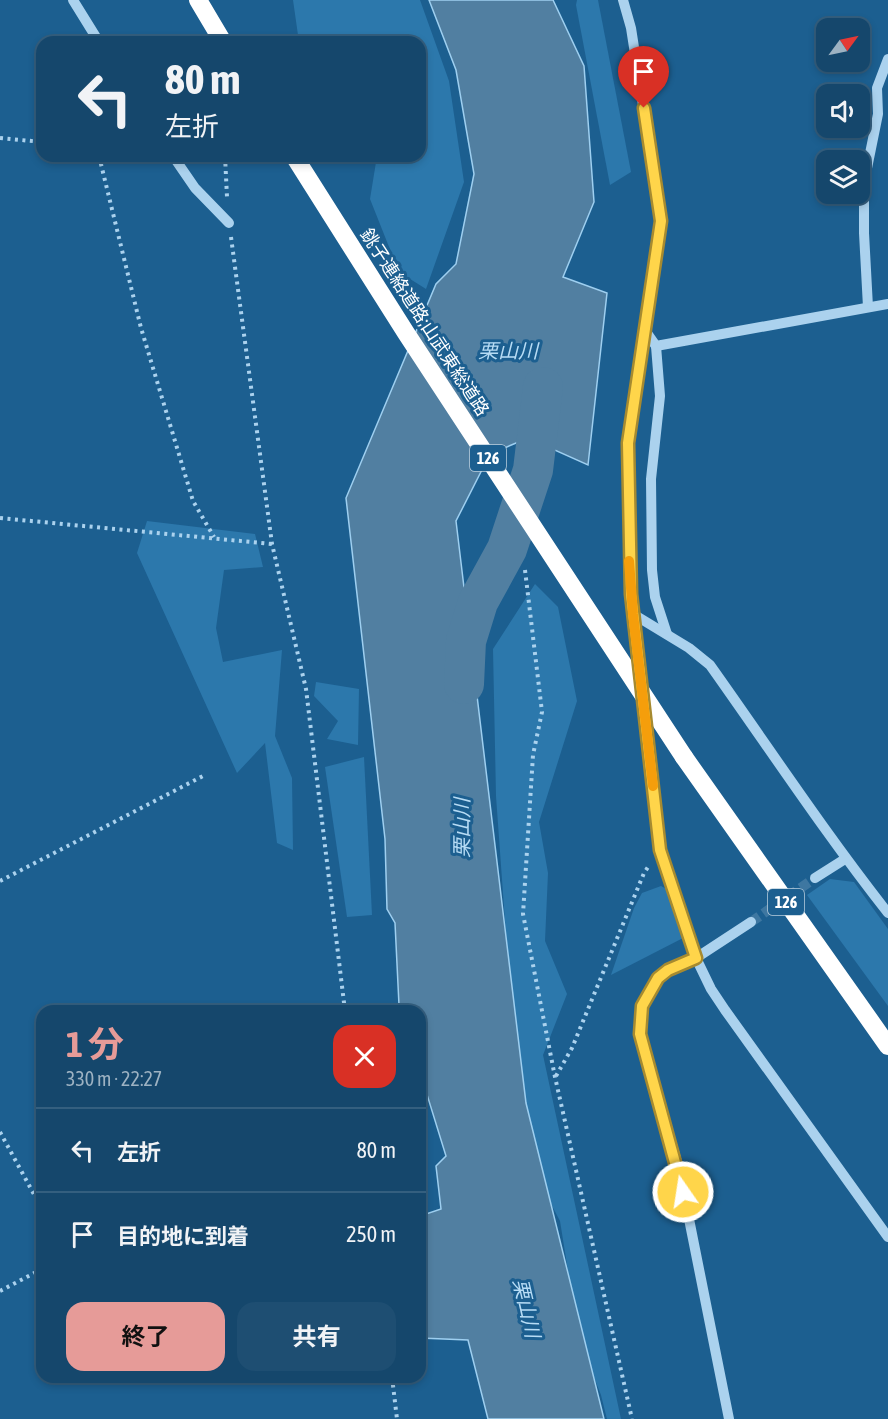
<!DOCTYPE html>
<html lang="ja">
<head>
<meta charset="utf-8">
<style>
	body { margin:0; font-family:"Asap Condensed","Noto Sans JP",sans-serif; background:#1e4e72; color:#f1f3f6; height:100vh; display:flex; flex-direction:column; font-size:22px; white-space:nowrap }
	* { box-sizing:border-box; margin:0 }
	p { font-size:20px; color:#9db2c2 }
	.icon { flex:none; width:33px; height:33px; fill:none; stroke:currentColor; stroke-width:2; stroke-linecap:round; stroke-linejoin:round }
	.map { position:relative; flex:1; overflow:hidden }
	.drawer { position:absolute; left:36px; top:1005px; width:390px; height:378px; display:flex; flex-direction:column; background:#15476c; border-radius:18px; box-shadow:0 3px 9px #0003,0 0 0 2px #345f7f }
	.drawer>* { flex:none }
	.guide { position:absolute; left:36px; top:36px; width:390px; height:126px; border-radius:18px; box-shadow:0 3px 9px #0003,0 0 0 2px #345f7f; background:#15476c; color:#f1f3f6; overflow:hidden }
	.needle { width:39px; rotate:57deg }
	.controls { position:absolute; left:816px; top:18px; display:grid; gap:12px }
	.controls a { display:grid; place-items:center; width:54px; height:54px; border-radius:12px; background:#15476c; box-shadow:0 3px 9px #0003,0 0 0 2px #345f7f; font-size:30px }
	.pin { position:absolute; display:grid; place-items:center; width:51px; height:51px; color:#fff; margin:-62px -26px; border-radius:50% 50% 50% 0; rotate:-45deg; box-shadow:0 0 6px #0007 }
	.pin .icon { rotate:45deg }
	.me { position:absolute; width:66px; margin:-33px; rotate:347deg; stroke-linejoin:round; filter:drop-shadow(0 0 4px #0008) }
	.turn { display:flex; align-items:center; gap:21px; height:126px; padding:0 30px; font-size:27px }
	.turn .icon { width:78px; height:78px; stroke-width:2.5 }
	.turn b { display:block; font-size:42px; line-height:51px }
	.round { display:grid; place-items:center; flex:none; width:63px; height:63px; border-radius:18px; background:#1e4e72 }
	.overview { display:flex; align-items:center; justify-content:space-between; height:102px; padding:0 30px }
	h1 { font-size:36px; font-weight:700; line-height:45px; color:#e69b98 }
	.primary-button { display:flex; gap:12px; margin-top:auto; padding:12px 30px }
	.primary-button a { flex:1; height:69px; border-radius:18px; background:#e69b98; color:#111; font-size:24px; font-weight:700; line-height:69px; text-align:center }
	.primary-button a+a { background:#1e4e72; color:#f1f3f6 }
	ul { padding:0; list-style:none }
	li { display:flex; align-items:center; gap:18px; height:84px; padding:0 30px; border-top:2px solid #345f7f }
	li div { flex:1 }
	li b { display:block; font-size:22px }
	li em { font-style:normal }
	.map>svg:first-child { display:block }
	.green { fill:#2c78ac }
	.water { fill:#517fa1; stroke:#9ecff0; stroke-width:1.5 }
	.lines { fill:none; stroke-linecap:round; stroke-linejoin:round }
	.river { stroke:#517fa1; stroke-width:40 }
	.minor-tunnel { stroke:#3e77a1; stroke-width:10; stroke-dasharray:10 5; stroke-linecap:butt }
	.path { stroke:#abd2ee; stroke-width:4; stroke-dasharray:3 4.5; stroke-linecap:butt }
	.minor { stroke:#abd2ee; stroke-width:10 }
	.highway { stroke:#fff; stroke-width:18 }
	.highway-bridge { stroke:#fff; stroke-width:18 }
	.route-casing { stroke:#a68a30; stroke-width:15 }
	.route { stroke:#ffd54a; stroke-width:10 }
	.slow { stroke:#f59e0b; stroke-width:10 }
	.labels { text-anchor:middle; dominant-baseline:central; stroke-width:6; stroke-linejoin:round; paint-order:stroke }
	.shield { fill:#1c5f90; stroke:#bbcfde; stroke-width:1.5 }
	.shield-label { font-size:16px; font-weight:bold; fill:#fff }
	.street-label { font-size:18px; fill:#fff; stroke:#1c5f90 }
	.water-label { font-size:20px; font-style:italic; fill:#b7dcf5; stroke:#1c5f90 }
</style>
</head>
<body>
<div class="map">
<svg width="888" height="1419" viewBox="0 0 888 1419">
	<rect width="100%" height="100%" fill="#1c5f90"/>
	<g class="green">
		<path d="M293,0H420L449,81L464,182L426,289L399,272L370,199L377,156H420V42H299Z"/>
		<path d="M577,0H598L631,172L610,185L576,5Z"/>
		<path d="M147,521L255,534L263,567L224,570L216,628L223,662L282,650L275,736L292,778L293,850L277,843L265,743L237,773L137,553Z"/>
		<path d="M535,584L558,607L577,701L539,822L548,873L545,941L567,994L543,1055L621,1419H607L601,1395L579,1339L560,1221L530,1164L515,1060L496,796L493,649Z"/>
		<path d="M316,682L359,689L358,745L327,739L338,721L314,696Z"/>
		<path d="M364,757L372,915L347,917L325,767Z"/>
		<path d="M830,879L854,882L888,929V1006L807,895Z"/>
		<path d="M661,886L670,891L685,937L611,975L634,908L642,893Z"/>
	</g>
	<path class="water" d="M429,0H553L584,66L594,202L563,277L607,293L588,465L528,438L490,454L456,521L526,1103L604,1419H488L468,1340L420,1338V1216L441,1209L436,1166L446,1156L420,1072V1011H401L399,1005L395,923L387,909L385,839L346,498L436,284L456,264L474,174L456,70Z"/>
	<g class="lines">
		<path class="river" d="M464,684L466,641L478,602L507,549L533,470L543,387"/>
		<path class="minor-tunnel" d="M751,922L815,878"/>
		<g class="path">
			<path d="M0,138L42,142"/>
			<path d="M99,156L141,328L193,501L214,537"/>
			<path d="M225,156L227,197"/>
			<path d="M231,237L272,544L306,689L345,1011"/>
			<path d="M0,518L272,544"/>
			<path d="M525,570L542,712L533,755L523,914L555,1077L632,1419"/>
			<path d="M0,881L203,776"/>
			<path d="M556,1076L572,1048L644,873L648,867"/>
			<path d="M0,1132L42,1209"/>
			<path d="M0,1291L42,1269"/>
			<path d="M392,1377L397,1419"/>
		</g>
		<g class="minor">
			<path d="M73,0L99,42"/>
			<path d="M623,0L631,28L661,221L628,443L629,555L633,614L660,850L696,958L668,970L658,978L642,1006L640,1034L679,1169L729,1419"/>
			<path d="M173,156L195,188L229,223"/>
			<path d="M868,307L864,233V183L878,114L877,88L888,59"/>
			<path d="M644,329L656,346L888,304"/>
			<path d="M656,346L660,396L651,479L652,570L655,597L667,634"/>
			<path d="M633,614L689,648L710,665C769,748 825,833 888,913"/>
			<path d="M815,878L845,859"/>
			<path d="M751,922L696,958L711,989L725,1010L888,1237"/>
		</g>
		<path class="highway" d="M684,757L888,1046"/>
		<g class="highway-bridge">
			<path d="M198,0L223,42"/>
			<path d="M294,156L406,333L684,757"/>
		</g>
	</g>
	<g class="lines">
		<g class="route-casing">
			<path id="route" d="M644,108L661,221L628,443L631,594L660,850L696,958L668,970L658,978L642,1006L640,1034L683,1192"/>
		</g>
		<use href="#route" class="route"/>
		<path class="slow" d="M629,561L633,614L653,786"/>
	</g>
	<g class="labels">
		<g class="shield">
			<rect x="470" y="445" width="36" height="26" rx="4.5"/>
			<rect x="768" y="889" width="36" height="26" rx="4.5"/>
		</g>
		<g class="shield-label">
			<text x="488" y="458">126</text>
			<text x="786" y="902">126</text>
		</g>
		<g class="street-label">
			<text transform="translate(425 322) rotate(57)">銚子連絡道路;山武東総道路</text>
		</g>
		<g class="water-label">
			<text x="508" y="350">栗山川</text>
			<text transform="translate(461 828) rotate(-90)">栗山川</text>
			<text transform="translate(527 1308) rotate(77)">栗山川</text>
		</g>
	</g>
</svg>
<div class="controls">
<a><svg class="needle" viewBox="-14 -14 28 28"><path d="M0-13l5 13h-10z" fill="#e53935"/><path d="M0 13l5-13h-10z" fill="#9db2c2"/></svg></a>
<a><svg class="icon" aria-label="sound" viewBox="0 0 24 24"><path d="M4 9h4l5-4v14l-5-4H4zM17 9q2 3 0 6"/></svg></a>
<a><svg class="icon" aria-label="layers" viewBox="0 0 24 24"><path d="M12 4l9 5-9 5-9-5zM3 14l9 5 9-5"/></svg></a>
</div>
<div class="pin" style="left:644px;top:108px;background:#d93025"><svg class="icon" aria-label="arrive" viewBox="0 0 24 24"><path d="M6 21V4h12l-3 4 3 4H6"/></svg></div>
<svg class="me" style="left:683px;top:1192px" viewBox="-20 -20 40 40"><circle r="17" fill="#ffd54a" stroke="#fff" stroke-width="3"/><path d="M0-11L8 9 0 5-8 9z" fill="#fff"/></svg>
<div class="guide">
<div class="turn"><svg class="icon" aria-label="left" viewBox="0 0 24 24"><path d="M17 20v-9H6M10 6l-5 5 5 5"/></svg><div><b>80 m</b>左折</div></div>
</div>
<section class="drawer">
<div class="overview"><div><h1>1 分</h1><p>330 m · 22:27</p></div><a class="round" style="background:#d93025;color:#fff"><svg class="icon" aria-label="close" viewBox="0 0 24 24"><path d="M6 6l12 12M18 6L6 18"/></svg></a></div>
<ul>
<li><svg class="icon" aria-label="left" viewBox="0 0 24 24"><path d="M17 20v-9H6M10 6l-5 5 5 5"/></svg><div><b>左折</b></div><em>80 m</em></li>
<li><svg class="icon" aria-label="arrive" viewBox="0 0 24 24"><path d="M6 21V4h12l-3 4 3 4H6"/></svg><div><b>目的地に到着</b></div><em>250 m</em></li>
</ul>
<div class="primary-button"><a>終了</a><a>共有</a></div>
</section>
</div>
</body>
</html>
